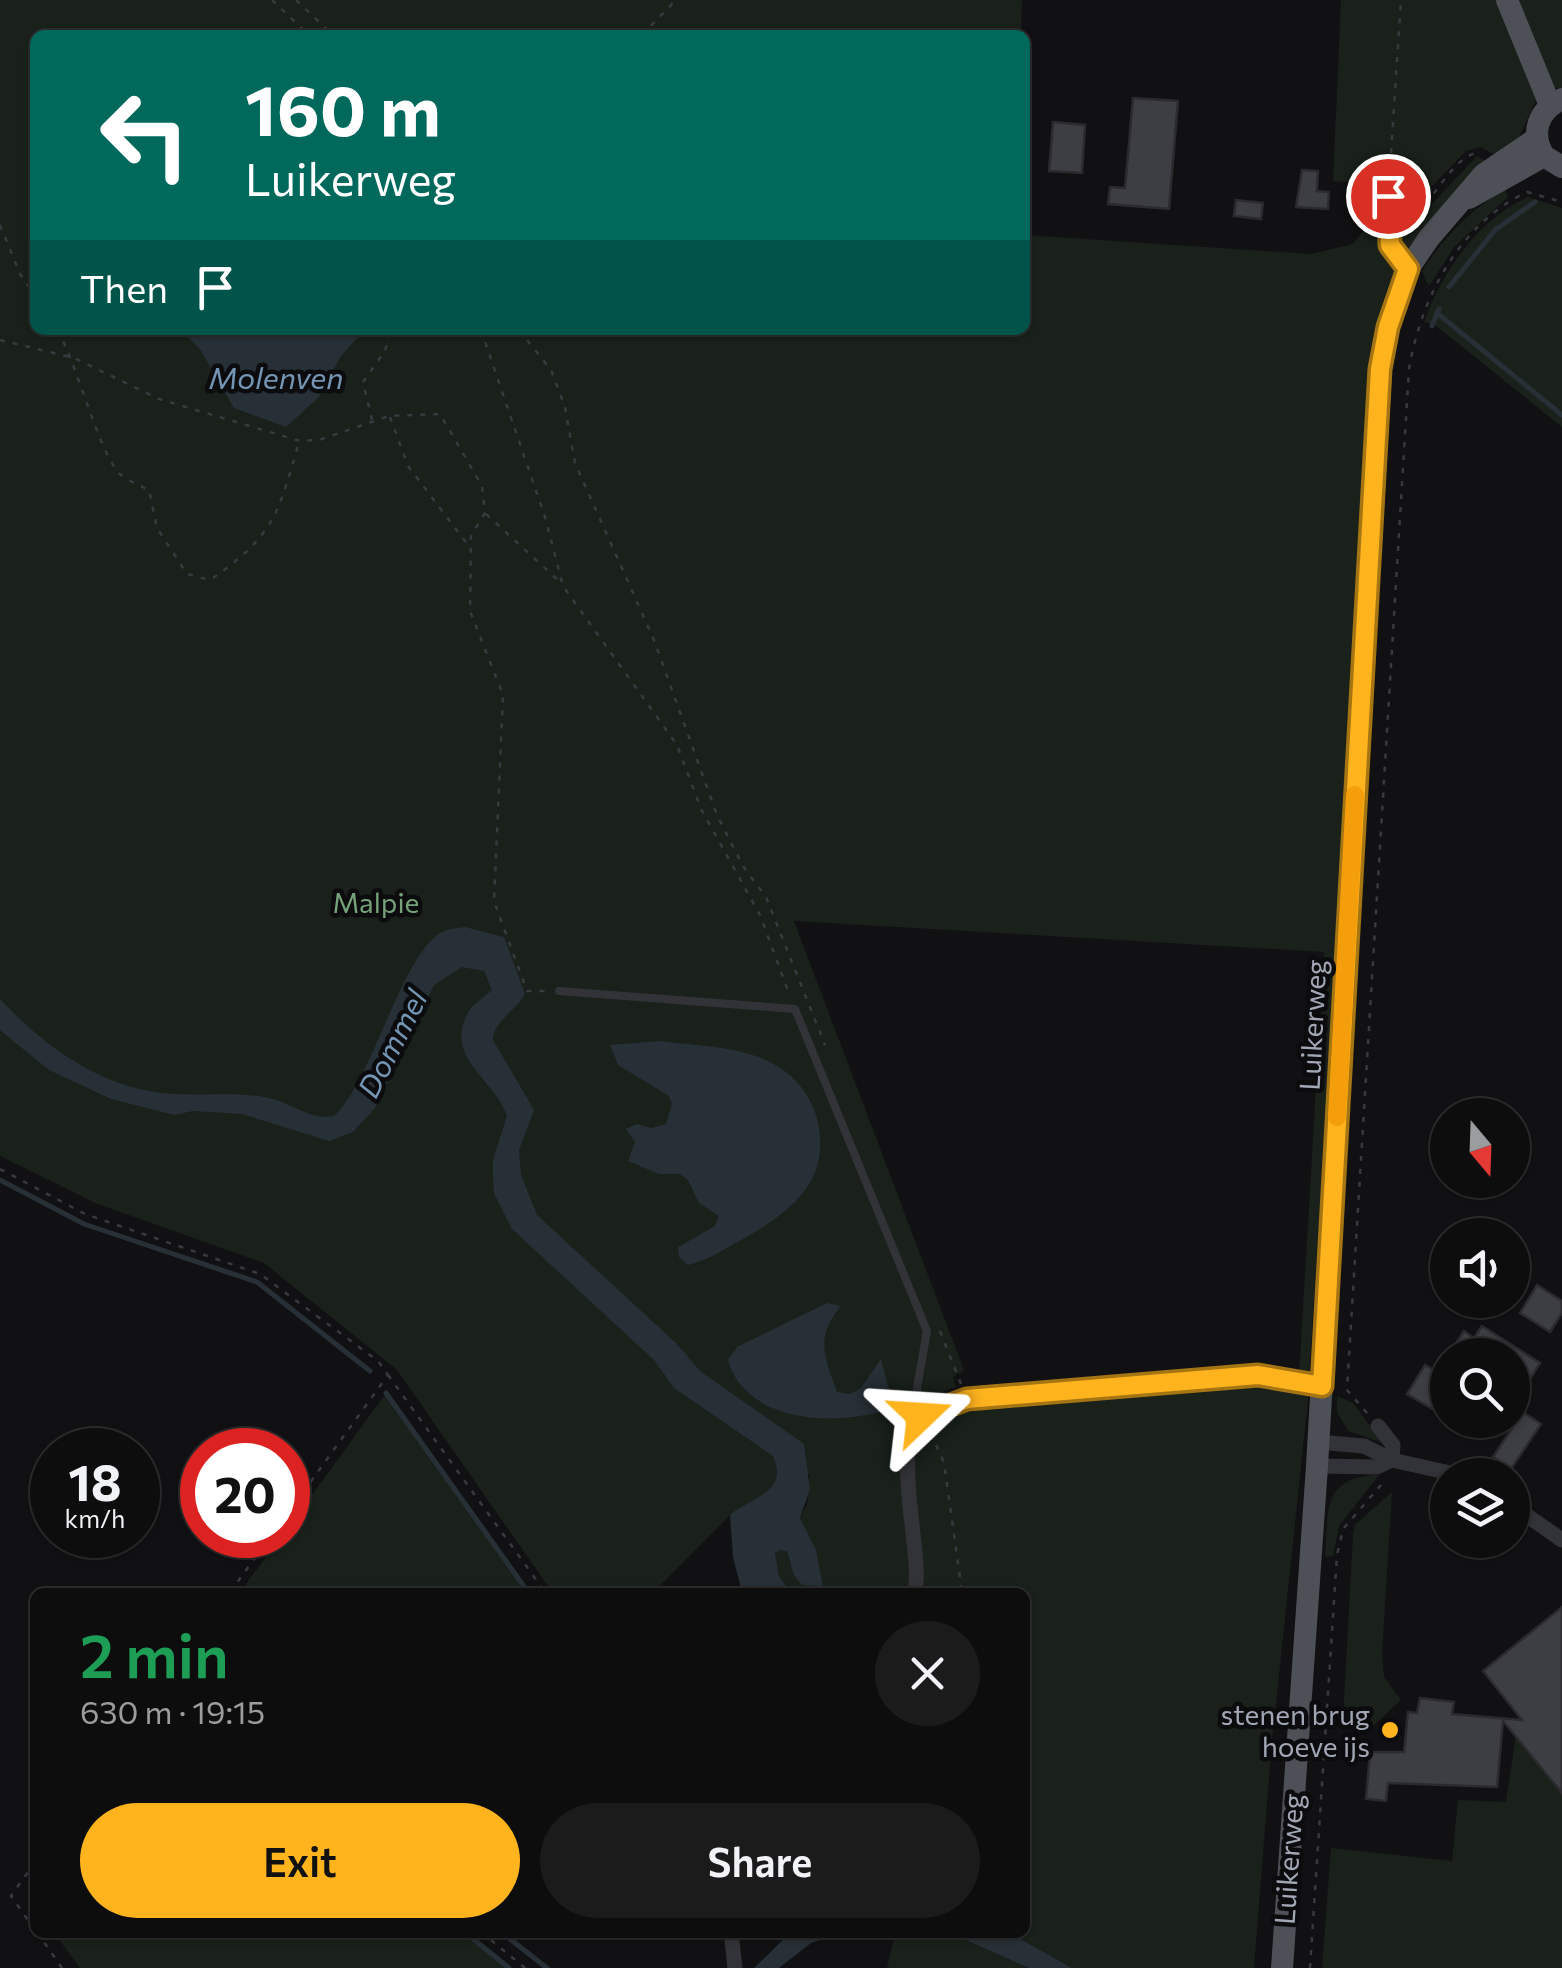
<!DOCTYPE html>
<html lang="en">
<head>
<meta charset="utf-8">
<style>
	body { margin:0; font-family:Commissioner,sans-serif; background:#1b1b1c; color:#f1f3f6; height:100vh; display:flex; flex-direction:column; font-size:38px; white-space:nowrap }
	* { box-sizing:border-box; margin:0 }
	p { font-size:32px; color:#9a9c9e }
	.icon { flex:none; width:55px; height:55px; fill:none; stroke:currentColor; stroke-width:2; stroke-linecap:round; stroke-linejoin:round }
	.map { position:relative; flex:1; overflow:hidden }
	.side { position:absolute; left:30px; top:1588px; width:1000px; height:350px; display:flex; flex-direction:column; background:#0d0d0e; border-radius:15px; box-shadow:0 2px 8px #0004,0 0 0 2px #2d2d2e }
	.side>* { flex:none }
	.top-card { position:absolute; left:30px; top:30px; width:1000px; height:305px; border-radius:15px; box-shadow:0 2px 8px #0004,0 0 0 2px #2d2d2e; background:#00695c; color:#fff; overflow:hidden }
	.needle { width:65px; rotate:161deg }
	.buttons { position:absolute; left:1430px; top:1098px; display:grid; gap:20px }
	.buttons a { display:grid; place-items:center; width:100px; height:100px; border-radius:50%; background:#0d0d0e; box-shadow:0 2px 8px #0004,0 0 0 2px #2d2d2e; font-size:50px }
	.speed { position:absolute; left:30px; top:1428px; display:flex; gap:20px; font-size:50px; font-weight:700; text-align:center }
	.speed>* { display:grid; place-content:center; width:130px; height:130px; border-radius:50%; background:#0d0d0e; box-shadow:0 2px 8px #0004,0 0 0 2px #2d2d2e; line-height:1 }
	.speed small { font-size:25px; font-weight:400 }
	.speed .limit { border:15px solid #d22; background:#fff; color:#111 }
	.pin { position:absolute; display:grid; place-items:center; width:85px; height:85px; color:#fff; margin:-42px; border:5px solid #fff; border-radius:50%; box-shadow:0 2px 10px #0007 }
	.me { position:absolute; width:110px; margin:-55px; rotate:70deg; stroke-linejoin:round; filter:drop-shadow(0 0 8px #0008) }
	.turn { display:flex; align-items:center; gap:35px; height:210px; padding:0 50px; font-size:45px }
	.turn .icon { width:130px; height:130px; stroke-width:2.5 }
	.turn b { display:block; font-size:70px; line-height:85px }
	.then { display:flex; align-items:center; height:95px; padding:0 50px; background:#0003; gap:20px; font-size:38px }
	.round { display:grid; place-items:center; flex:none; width:105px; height:105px; border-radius:52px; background:#1b1b1c }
	.overview { display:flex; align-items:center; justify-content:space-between; height:170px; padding:0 50px }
	h1 { font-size:60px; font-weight:600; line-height:75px; color:#1e9e55 }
	.primary-button { display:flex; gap:20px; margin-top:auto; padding:20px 50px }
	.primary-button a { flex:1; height:115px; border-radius:60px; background:#ffb41d; color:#111; font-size:40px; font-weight:600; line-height:115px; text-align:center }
	.primary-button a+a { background:#1b1b1c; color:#f1f3f6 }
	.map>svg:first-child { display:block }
	.green { fill:#19211a }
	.water { fill:#273037 }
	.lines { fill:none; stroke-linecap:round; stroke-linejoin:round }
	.stream { stroke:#273037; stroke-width:5 }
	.building { fill:#3d3e43; stroke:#2b2b2f; stroke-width:2.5 }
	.path { stroke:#383a3f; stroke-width:2.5; stroke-dasharray:5 8; stroke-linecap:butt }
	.service { stroke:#323338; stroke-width:8 }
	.minor { stroke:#323338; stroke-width:15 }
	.primary { stroke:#4e5057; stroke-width:22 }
	.route-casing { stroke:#a67513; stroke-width:25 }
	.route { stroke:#ffb41d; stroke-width:18 }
	.slow { stroke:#f59e0b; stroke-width:18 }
	.poi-dot { fill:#ffb41d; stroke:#0c0c0e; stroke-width:4 }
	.labels { text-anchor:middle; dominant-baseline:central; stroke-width:9; stroke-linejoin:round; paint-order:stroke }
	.park-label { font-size:28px; fill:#76a279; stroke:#0c0c0e }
	.street-label { font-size:28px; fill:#a1a7b5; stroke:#0c0c0e }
	.poi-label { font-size:28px; fill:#a1a7b5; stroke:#0c0c0e; text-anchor:end }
	.water-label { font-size:30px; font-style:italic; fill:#7496b4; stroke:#0c0c0e }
</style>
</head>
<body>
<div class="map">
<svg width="1562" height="1968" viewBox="0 0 1562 1968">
	<rect width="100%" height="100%" fill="#111113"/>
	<g class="green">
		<path d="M0,0H1022L1021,35H35V330H1025V235L1311,254L1353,244L1366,228L1380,235L1385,259L1396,275L1357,635L1309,1377L1299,1376L1324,952L794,921L964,1370L953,1377L956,1387L914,1403L908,1592H790L779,1576L775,1553L781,1550L787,1552L790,1564L823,1585L816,1550L800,1518L807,1504L810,1474L730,1515L654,1592H552L397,1370L264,1263L95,1203L0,1156Z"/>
		<path d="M1341,0H1502L1538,96L1519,137L1495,155L1481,147L1466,151L1405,214L1397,211L1394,156H1385L1384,185L1333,181Z"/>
		<path d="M1514,0H1562V88H1553Z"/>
		<path d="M1477,156L1486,161L1403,253L1396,241V225L1417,220Z"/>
		<path d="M1505,188L1508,197L1455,246L1430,285L1427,283L1422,271C1446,234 1470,212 1505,188Z"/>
		<path d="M1528,197L1562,208V427L1435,325L1424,322C1442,272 1478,219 1528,197Z"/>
		<path d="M1259,1382L1309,1391L1272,1741L1254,1968H1072L1010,1933L1025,1932V1592H920C918,1549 897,1434 942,1414L1108,1392Z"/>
		<path d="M386,1393L528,1592H240L282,1535H288V1528Z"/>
		<path d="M1337,1396L1353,1403L1383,1443L1348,1431L1337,1412Z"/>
		<path d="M1379,1475L1339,1526L1333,1556L1325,1557C1328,1511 1322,1476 1379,1475Z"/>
		<path d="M1392,1492L1382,1654L1384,1677L1401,1700L1372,1727L1343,1726L1344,1701L1353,1533L1355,1525Z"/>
		<path d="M1562,1690V1968H1322L1331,1848L1452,1861L1458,1800L1506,1802L1517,1728Z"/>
		<path d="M895,1932L950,1933L1029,1968H887Z"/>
		<path d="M54,1933H466L509,1968H80Z"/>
	</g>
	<g class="water">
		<path d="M181,330H365L340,357L319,397L286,427L234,408L200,349Z"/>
		<path d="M465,927L504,937L525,994C516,1011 493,1021 493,1040L534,1110L519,1150L521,1175L537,1215L677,1344L700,1371L804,1444L810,1489L800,1518L816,1550L823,1586L802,1585L794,1575L787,1552L781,1550L775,1553L779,1576L790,1592H742L733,1557L730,1515C753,1496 789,1493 773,1456L674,1388L654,1360L512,1229L494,1193L493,1178V1160L507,1116C494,1078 442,1057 469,1011C474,1003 485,997 492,990L484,971L462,967L434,985L375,1108L353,1132L329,1141L242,1114L193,1111L174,1115L111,1099L49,1070L0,1030V999C41,1043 93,1082 154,1092C191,1098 231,1090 269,1098C291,1103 311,1121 334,1116C373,1079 402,953 442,932C448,929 458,928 465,927Z"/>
		<path d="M660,1041C698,1046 746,1046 779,1067C798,1079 813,1100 818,1122C830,1183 791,1211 743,1239C725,1249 708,1260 688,1265L679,1257L678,1247L715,1226L719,1216L699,1203L688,1180L680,1174H659L628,1161L635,1142L626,1129L637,1124L651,1128L666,1124L672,1104L669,1096L618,1065L610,1045Z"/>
		<path d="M827,1303L841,1306C815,1336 824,1357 837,1392L850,1394L861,1388L881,1359L892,1401C886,1412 878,1413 865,1415C818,1425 743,1416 728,1360L737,1347Z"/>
		<path d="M790,1933V1932L842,1933L811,1943L779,1968H754Z"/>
		<path d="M950,1933H1010L1072,1968H1029Z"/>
	</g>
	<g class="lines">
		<g class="stream">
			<path d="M1449,287L1495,230L1535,202"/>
			<path d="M1437,313L1562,415"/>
			<path d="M1432,326L1439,309"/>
			<path d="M0,1180L84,1224L257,1282L370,1371"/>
			<path d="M386,1393L528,1592"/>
			<path d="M501,1932L547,1968"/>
			<path d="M472,1938L509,1968"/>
		</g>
	</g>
	<g class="building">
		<path d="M1133,98L1178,101L1169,209L1108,204L1110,187L1125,188Z"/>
		<path d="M1053,122L1085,125L1082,173L1049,171Z"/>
		<path d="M1302,170L1318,171L1317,191L1329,192L1328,209L1296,207Z"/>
		<path d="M1236,200L1263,203L1261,219L1234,216Z"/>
		<path d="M1537,1285L1562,1301V1313L1550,1332L1520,1313Z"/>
		<path d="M1482,1326L1540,1363L1512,1408V1355H1448L1464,1331L1474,1338Z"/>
		<path d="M1425,1365L1448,1378V1418L1407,1394Z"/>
		<path d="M1523,1412L1541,1424L1511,1469L1493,1457Z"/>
		<path d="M1562,1607V1793L1503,1721L1497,1787L1388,1783L1386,1801L1366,1799L1370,1752H1404L1408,1712L1417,1713L1420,1698L1454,1702L1452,1714L1522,1720L1483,1671Z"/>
	</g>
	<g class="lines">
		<g class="path">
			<path d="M272,0L309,35"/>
			<path d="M296,0L333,35"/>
			<path d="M642,35L676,0"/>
			<path d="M1391,153L1401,0"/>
			<path d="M1404,218C1436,206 1446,161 1478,152"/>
			<path d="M0,225L20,274L35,296"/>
			<path d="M57,330C78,364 99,456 121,475C129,481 141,486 149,490L157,528L187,574L210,580C274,536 278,515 299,442"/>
			<path d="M481,330L545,517L563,586L677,745L701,809L760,915L790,996"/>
			<path d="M519,330L551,370L565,407L575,463L654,640L717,815L743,866L766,897L825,1045"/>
			<path d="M0,340L74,358L159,399L300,441L319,440L389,416L440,414L482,486L485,513L471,536L470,611L503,695L494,901L527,991H547"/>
			<path d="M390,417L408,466L471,549"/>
			<path d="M372,420L363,382L385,351L390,330"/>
			<path d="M486,514L561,583"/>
			<path d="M0,1169L85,1214L260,1274L378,1361L388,1375L288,1513"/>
			<path d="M940,1331L961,1384"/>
			<path d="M388,1375L545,1592"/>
			<path d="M1367,1413L1347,1390L1409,369C1421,298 1459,224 1527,192L1562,202"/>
			<path d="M931,1433L944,1463L962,1592"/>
			<path d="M230,1592L272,1535"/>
			<path d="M35,1862L11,1896L35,1930"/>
			<path d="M37,1932L62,1968"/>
			<path d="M481,1932L525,1968"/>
			<path d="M1310,1968L1337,1555L1343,1529L1381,1485"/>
		</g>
		<path class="service" d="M559,991L795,1009L927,1331L917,1388L921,1416"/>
		<g class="minor">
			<path d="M1390,172C1388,208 1380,242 1408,269"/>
			<path d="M1378,1426L1393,1445L1392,1460"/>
			<path d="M1318,1442L1364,1446L1392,1460L1459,1475"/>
			<path d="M1317,1466L1377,1467L1392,1460"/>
			<path d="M1512,1505L1562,1540"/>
			<path d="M915,1592C923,1547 889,1450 923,1415C934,1404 953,1402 967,1399L1258,1375L1322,1386"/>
			<path d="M731,1932L735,1968"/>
		</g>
		<g class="primary">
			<path d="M1507,0L1550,105"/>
			<path d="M1562,99C1538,110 1530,133 1544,156L1562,167"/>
			<path d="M1469,198L1544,156"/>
			<path d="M1282,1968L1317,1466L1381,369L1388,327L1408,269L1429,238L1484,174L1537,138"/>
		</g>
	</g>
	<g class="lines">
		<g class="route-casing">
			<path id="route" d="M921,1416L967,1399L1258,1375L1322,1386L1380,369L1388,327L1408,269L1390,245L1388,196"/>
		</g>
		<use href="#route" class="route"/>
		<path class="slow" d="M1337,1117L1355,795"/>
	</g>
	<circle class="poi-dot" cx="1390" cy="1730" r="10"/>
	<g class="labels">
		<g class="park-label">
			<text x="376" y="902">Malpie</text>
		</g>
		<g class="street-label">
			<text transform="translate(1312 1025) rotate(-87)">Luikerweg</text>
			<text transform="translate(1288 1859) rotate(-86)">Luikerweg</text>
		</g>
		<g class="poi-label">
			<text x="1370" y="1714">stenen brug<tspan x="1370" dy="32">hoeve ijs</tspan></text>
		</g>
		<g class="water-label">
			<text x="276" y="376">Molenven</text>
			<text transform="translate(391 1043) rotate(-63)">Dommel</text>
		</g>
	</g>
</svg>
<div class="buttons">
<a><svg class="needle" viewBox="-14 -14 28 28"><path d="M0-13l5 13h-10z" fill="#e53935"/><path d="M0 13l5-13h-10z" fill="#9a9c9e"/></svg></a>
<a><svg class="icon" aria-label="sound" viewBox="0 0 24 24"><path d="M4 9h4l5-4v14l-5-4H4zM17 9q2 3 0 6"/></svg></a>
<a><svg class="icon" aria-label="search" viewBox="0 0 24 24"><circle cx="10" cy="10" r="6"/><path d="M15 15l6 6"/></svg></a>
<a><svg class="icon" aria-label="layers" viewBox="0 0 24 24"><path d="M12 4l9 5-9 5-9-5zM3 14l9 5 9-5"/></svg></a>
</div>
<div class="speed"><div>18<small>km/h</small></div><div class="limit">20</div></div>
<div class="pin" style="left:1388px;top:196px;background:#d93025"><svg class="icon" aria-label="arrive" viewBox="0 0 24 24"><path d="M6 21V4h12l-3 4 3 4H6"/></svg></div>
<svg class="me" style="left:921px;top:1416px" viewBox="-20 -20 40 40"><path d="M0-17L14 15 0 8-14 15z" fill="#ffb41d" stroke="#fff" stroke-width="4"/></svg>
<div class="top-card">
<div class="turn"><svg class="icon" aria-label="left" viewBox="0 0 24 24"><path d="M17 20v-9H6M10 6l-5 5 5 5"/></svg><div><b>160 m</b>Luikerweg</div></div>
<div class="then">Then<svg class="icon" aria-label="arrive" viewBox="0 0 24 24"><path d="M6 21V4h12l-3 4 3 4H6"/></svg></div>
</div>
<section class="side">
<div class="overview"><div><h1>2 min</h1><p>630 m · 19:15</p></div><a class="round"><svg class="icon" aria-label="close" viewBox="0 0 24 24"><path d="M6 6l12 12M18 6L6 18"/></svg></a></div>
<div class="primary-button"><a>Exit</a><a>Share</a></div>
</section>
</div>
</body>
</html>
